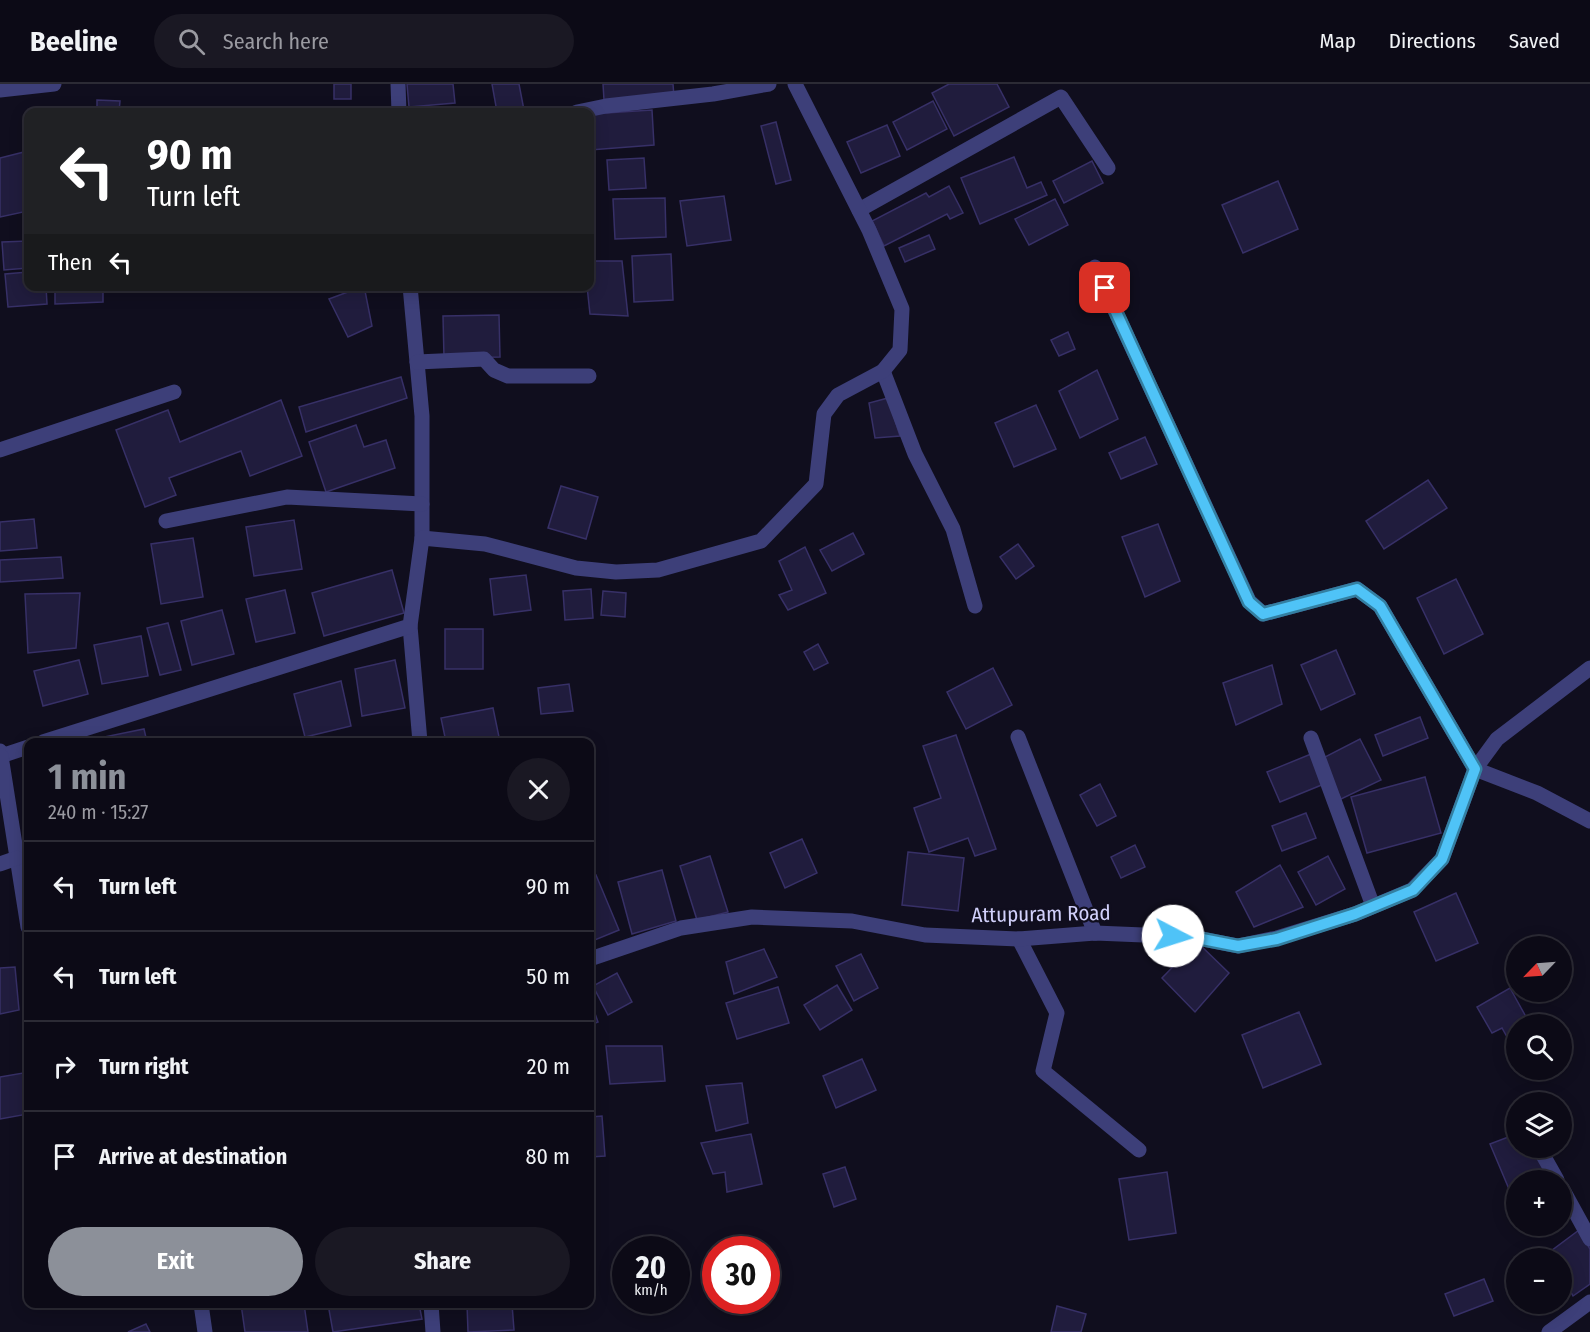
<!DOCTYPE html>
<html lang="en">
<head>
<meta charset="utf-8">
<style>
	body { margin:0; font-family:"Fira Sans Condensed",sans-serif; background:#1a1823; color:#f1f3f6; height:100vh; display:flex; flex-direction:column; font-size:22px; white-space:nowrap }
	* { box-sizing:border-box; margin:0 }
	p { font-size:20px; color:#9a9aa1 }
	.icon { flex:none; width:33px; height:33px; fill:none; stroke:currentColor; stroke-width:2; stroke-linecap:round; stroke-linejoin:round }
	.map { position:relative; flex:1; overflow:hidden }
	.side { position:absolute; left:24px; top:654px; width:570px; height:570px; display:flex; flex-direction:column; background:#0c0a16; border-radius:12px; box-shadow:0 3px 15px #0003,0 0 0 2px #2c2b35 }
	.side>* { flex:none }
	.hud { position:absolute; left:24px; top:24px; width:570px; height:183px; border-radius:12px; box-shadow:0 3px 15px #0003,0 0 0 2px #2c2b35; background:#202124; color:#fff; overflow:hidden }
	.needle { width:39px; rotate:245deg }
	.controls { position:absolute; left:1506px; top:852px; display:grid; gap:12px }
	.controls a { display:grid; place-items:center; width:66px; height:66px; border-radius:50%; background:#0c0a16; box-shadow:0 3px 15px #0003,0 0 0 2px #2c2b35; font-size:30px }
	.speed { position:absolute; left:612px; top:1152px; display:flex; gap:12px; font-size:30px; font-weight:700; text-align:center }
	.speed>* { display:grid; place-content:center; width:78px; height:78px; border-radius:50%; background:#0c0a16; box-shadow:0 3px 15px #0003,0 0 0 2px #2c2b35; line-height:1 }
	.speed small { font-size:15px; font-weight:400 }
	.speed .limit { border:9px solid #d22; background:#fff; color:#111 }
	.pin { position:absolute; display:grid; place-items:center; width:51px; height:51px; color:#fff; margin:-26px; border-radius:12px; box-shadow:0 3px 9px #0006 }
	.me { position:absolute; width:66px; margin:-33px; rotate:95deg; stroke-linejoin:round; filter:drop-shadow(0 0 4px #0008) }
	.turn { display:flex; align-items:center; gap:21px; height:126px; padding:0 24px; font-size:27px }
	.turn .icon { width:78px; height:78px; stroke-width:2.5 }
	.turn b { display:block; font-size:42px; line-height:51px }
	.then { display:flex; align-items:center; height:57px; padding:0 24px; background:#0003; gap:12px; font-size:22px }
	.round { display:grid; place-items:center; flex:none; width:63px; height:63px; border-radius:32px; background:#1a1823 }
	.headline { display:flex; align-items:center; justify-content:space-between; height:102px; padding:0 24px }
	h1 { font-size:36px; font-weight:700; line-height:45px; color:#8c9099 }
	.cta { display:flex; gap:12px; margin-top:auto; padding:12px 24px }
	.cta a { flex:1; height:69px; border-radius:36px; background:#8c9099; color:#fff; font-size:24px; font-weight:700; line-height:69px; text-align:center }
	.cta a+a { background:#1a1823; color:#f1f3f6 }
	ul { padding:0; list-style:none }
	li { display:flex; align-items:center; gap:18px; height:90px; padding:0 24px; border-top:2px solid #2c2b35 }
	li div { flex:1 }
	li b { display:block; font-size:22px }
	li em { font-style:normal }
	header { display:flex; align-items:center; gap:36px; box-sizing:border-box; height:84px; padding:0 30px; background:#0c0a16; border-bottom:2px solid #2c2b35 }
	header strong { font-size:28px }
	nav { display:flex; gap:33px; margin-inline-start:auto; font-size:21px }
	.search { width:420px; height:54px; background:#1a1823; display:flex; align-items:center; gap:15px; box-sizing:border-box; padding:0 21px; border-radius:33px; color:#9a9aa1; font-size:22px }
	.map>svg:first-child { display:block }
	.building { fill:#201c3d; stroke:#373067; stroke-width:1.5 }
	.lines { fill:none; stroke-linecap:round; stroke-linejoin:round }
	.minor { stroke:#3d3f79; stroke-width:15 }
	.route-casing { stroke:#337fa1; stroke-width:15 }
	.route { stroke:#4fc3f7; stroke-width:10 }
	.labels { text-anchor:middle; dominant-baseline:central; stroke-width:4.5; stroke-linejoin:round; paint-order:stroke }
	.street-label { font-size:21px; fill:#d1d0fa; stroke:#100e1e }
</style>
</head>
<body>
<header>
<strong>Beeline</strong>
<div class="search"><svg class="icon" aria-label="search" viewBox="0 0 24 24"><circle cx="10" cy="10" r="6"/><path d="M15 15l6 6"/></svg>Search here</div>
<nav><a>Map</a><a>Directions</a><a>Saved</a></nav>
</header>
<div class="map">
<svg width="1590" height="1248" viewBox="0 0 1590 1248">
	<rect width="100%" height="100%" fill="#100e1e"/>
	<g class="building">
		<rect x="334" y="0" width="17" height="15"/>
		<path d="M407,0H453L455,19L409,23Z"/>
		<path d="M492,0H519L524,26L497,28Z"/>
		<path d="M603,0H673L674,13L604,16Z"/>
		<path d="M949,0H997L1009,23L954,52L932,9Z"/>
		<path d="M97,16L120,17L119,28H77V24L97,25Z"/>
		<path d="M933,17L947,45L907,66L893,38Z"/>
		<path d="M652,26L654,61L590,66V30Z"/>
		<path d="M776,38L791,96L776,100L761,42Z"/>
		<path d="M887,41L900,72L861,89L847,58Z"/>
		<path d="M24,68L28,86V127L0,133V74Z"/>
		<path d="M1014,73L1027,104L1041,98L1047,111L980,140L961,94Z"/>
		<path d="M644,74L646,104L609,106L607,76Z"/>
		<path d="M1092,77L1103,99L1064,119L1053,97Z"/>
		<path d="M1278,97L1298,145L1243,169L1222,121Z"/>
		<path d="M949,102L963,129L950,135L947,130L884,162L872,137L926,109L929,113Z"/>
		<path d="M724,112L731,156L687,162L680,117Z"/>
		<path d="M665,114L666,153L615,155L613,115Z"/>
		<path d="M1055,115L1068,141L1029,161L1015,135Z"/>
		<path d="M929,151L935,165L905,178L899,164Z"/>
		<path d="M28,157V184L4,186L2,158Z"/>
		<path d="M671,170L673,216L634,218L632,172Z"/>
		<path d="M590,177H622L628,232L590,230L587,202H590Z"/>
		<path d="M28,188V202H46L47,220L8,223L5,190Z"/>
		<path d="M55,202H103V218L55,220Z"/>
		<path d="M364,202L372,242L348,253L329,215Z"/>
		<path d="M499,231L500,273L444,274L443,232Z"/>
		<path d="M1068,248L1075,265L1059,272L1051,256Z"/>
		<path d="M1097,286L1118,335L1080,354L1059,307Z"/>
		<path d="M401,293L407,314L306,348L299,323Z"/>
		<path d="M888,314L900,352L875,354L869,319Z"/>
		<path d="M281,316L302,372L250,392L241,367L169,394L176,411L145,423L116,346L168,326L180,358Z"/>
		<path d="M1036,321L1056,365L1014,383L995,339Z"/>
		<path d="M356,341L364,363L386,356L395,384L326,408L309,358Z"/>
		<path d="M1145,353L1157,380L1121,395L1109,369Z"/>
		<path d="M1428,396L1447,424L1384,465L1366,437Z"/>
		<path d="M561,402L598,413L586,455L548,444Z"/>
		<path d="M34,435L37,464L0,467V438Z"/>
		<path d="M294,436L302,485L254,492L246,443Z"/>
		<path d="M1158,440L1180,497L1145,513L1122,453Z"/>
		<path d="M853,449L864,470L832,487L820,466Z"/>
		<path d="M193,454L203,513L161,520L151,460Z"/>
		<path d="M1018,460L1034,482L1016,495L1000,473Z"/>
		<path d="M805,463L826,509L788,526L779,511L792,506L779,477Z"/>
		<path d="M61,473L63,494L0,498V476Z"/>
		<path d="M392,486L404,529L324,552L312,509Z"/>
		<path d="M526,491L531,526L494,531L490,495Z"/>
		<path d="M1456,495L1483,550L1444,570L1417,514Z"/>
		<path d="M591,505L593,534L565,536L563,507Z"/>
		<path d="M285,506L295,549L256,558L246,515Z"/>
		<path d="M603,507L626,509L625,533L601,531Z"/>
		<path d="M80,509L76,564L28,569L25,510Z"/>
		<path d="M222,526L234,570L192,581L181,537Z"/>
		<path d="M168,539L181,586L160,591L147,544Z"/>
		<rect x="445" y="545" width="38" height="40"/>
		<path d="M141,552L148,592L102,600L94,561Z"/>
		<path d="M818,560L828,579L814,586L804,568Z"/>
		<path d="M1336,566L1355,610L1321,626L1301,581Z"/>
		<path d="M79,576L88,610L43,622L34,587Z"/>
		<path d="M395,576L405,624L362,632L355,585Z"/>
		<path d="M1272,581L1282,620L1236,641L1223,599Z"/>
		<path d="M993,584L1012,621L966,645L947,608Z"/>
		<path d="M341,597L351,642L305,653L294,610Z"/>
		<path d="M569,600L573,627L541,630L538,604Z"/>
		<path d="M493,624L499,653L472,658H446L441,634Z"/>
		<path d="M1420,633L1428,654L1383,672L1375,651Z"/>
		<path d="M144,645L147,658H105L104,653Z"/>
		<path d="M956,651L996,765L975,772L968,754L929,768L914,724L941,714L923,662Z"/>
		<path d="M1360,655L1381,696L1341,715L1321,675Z"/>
		<path d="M1311,670L1324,700L1280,718L1267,688Z"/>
		<path d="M1425,693L1441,749L1367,769L1351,713Z"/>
		<path d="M1100,700L1116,732L1097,742L1080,711Z"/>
		<path d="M1306,729L1316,754L1282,767L1272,742Z"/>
		<path d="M802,755L817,789L785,804L770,769Z"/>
		<path d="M1135,761L1145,783L1121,794L1111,773Z"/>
		<path d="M908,768L964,774L958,827L902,821Z"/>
		<path d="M710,772L728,828L697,836L680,782Z"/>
		<path d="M1328,772L1345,805L1316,821L1298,788Z"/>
		<path d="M1280,781L1303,823L1254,843L1236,808Z"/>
		<path d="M662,786L676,837L632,850L618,798Z"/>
		<path d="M596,791L619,846L590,858V794Z"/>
		<path d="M1456,809L1478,859L1436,877L1414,828Z"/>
		<path d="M1197,858L1229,889L1195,928L1162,894Z"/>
		<path d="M764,865L777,893L734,910L726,878Z"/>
		<path d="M861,870L878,904L854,917L836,882Z"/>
		<path d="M15,883L19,926L0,930V884Z"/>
		<path d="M617,889L632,918L608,931L593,902Z"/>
		<path d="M837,901L852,926L820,946L804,921Z"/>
		<path d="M778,903L789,939L737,955L726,919Z"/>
		<path d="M1510,904L1530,940H1516V959L1512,962L1502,944L1492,949L1477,923Z"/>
		<path d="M592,921L598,938L590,941V922Z"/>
		<path d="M1299,928L1321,980L1263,1004L1242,951Z"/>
		<path d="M606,962H662L665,997L610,1000Z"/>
		<path d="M862,975L876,1006L836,1024L823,992Z"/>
		<path d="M23,989L28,1030L0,1035V993Z"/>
		<path d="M742,999L748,1039L716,1047L706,1002Z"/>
		<path d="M602,1032L605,1072L590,1073V1033Z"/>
		<path d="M751,1050L762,1100L727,1108L725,1088L713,1090L701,1059Z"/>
		<path d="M1516,1050V1064H1535L1546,1089L1529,1096H1516V1102L1509,1105L1490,1060Z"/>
		<path d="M845,1083L856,1115L834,1123L823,1090Z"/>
		<path d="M1167,1088L1176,1149L1129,1156L1119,1095Z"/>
		<path d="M1579,1146L1590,1165V1200L1573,1212L1562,1193V1174H1550L1547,1170Z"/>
		<path d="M1484,1195L1493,1217L1454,1232L1445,1210Z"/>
		<path d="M241,1220H304L308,1248H245Z"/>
		<path d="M328,1220H419L422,1235L333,1248Z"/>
		<path d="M467,1220H512L514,1246L468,1248Z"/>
		<path d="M1057,1222L1086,1230L1081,1248H1051Z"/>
		<path d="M146,1240L150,1248H128Z"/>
	</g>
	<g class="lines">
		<g class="minor">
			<path d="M398,0L399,28"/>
			<path d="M0,6L54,0"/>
			<path d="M577,28L606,22L713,10L769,0"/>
			<path d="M859,126L1061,13L1108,84"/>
			<path d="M1095,183L1249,517L1263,530L1357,505L1380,522L1475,685L1537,709L1590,737"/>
			<path d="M410,202L422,332V454"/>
			<path d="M417,278L484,275L494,286L508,292H589"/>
			<path d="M883,287L915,370L953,445L975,522"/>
			<path d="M0,366L174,308"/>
			<path d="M166,437L287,413L422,420"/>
			<path d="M410,542L420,658"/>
			<path d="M1018,653L1095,849"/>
			<path d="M1311,654L1373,822"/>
			<path d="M43,658L410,542L422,454L485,460L576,484L616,488L658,486L761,457L816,400L824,330L838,311L883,287L900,266L902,225L869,146L795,0"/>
			<path d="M0,667L1,672L28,663"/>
			<path d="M1,672L28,843"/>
			<path d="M0,780L17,774"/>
			<path d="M1019,855L1057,929L1043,987L1139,1066"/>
			<path d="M590,875L681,844L752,833L852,837L925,851L1019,855L1095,849L1192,853L1238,862L1277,854L1355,830L1412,806L1442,775L1475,685L1497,655L1590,584"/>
			<path d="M1539,1064L1557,1096"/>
			<path d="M1562,1104L1590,1155"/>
			<path d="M201,1220L205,1248"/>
			<path d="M431,1220L433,1248"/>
			<path d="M1549,1248L1590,1218"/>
		</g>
	</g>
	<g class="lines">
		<g class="route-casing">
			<path id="route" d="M1105,204L1249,518L1263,530L1357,505L1380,522L1475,685L1442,775L1413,806L1355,830L1277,855L1238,862L1192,853L1173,852"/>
		</g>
		<use href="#route" class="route"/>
	</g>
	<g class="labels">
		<g class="street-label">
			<text transform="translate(1041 830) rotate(-1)">Attupuram Road</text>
		</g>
	</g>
</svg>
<div class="controls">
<a><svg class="needle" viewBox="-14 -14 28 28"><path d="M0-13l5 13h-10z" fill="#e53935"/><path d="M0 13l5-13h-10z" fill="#9a9aa1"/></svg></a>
<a><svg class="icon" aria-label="search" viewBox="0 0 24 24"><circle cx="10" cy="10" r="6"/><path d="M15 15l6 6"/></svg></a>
<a><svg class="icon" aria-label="layers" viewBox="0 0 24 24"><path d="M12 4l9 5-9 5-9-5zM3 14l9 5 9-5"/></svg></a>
<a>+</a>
<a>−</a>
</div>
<div class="speed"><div>20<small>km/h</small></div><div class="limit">30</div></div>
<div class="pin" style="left:1105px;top:204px;background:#d93025"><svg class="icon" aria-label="arrive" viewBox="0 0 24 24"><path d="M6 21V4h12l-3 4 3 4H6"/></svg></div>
<svg class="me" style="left:1173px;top:852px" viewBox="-20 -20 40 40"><circle r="19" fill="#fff"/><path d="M0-13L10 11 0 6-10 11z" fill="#4fc3f7"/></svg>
<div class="hud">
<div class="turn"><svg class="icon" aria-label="left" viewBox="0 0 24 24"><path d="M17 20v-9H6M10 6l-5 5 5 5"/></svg><div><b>90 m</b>Turn left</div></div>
<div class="then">Then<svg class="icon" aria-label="left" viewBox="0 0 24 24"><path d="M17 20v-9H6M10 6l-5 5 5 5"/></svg></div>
</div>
<section class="side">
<div class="headline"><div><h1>1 min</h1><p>240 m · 15:27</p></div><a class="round"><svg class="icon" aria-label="close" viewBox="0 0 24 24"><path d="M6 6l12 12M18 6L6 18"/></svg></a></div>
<ul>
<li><svg class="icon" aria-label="left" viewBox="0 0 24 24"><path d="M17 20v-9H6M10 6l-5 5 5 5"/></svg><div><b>Turn left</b></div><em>90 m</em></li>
<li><svg class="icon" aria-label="left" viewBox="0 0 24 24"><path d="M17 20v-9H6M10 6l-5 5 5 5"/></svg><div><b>Turn left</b></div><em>50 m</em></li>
<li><svg class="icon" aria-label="right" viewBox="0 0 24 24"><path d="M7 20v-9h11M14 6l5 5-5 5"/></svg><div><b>Turn right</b></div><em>20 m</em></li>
<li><svg class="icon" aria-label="arrive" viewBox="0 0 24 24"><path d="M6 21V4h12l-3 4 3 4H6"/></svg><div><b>Arrive at destination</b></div><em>80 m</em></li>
</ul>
<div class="cta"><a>Exit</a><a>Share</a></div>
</section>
</div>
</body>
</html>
